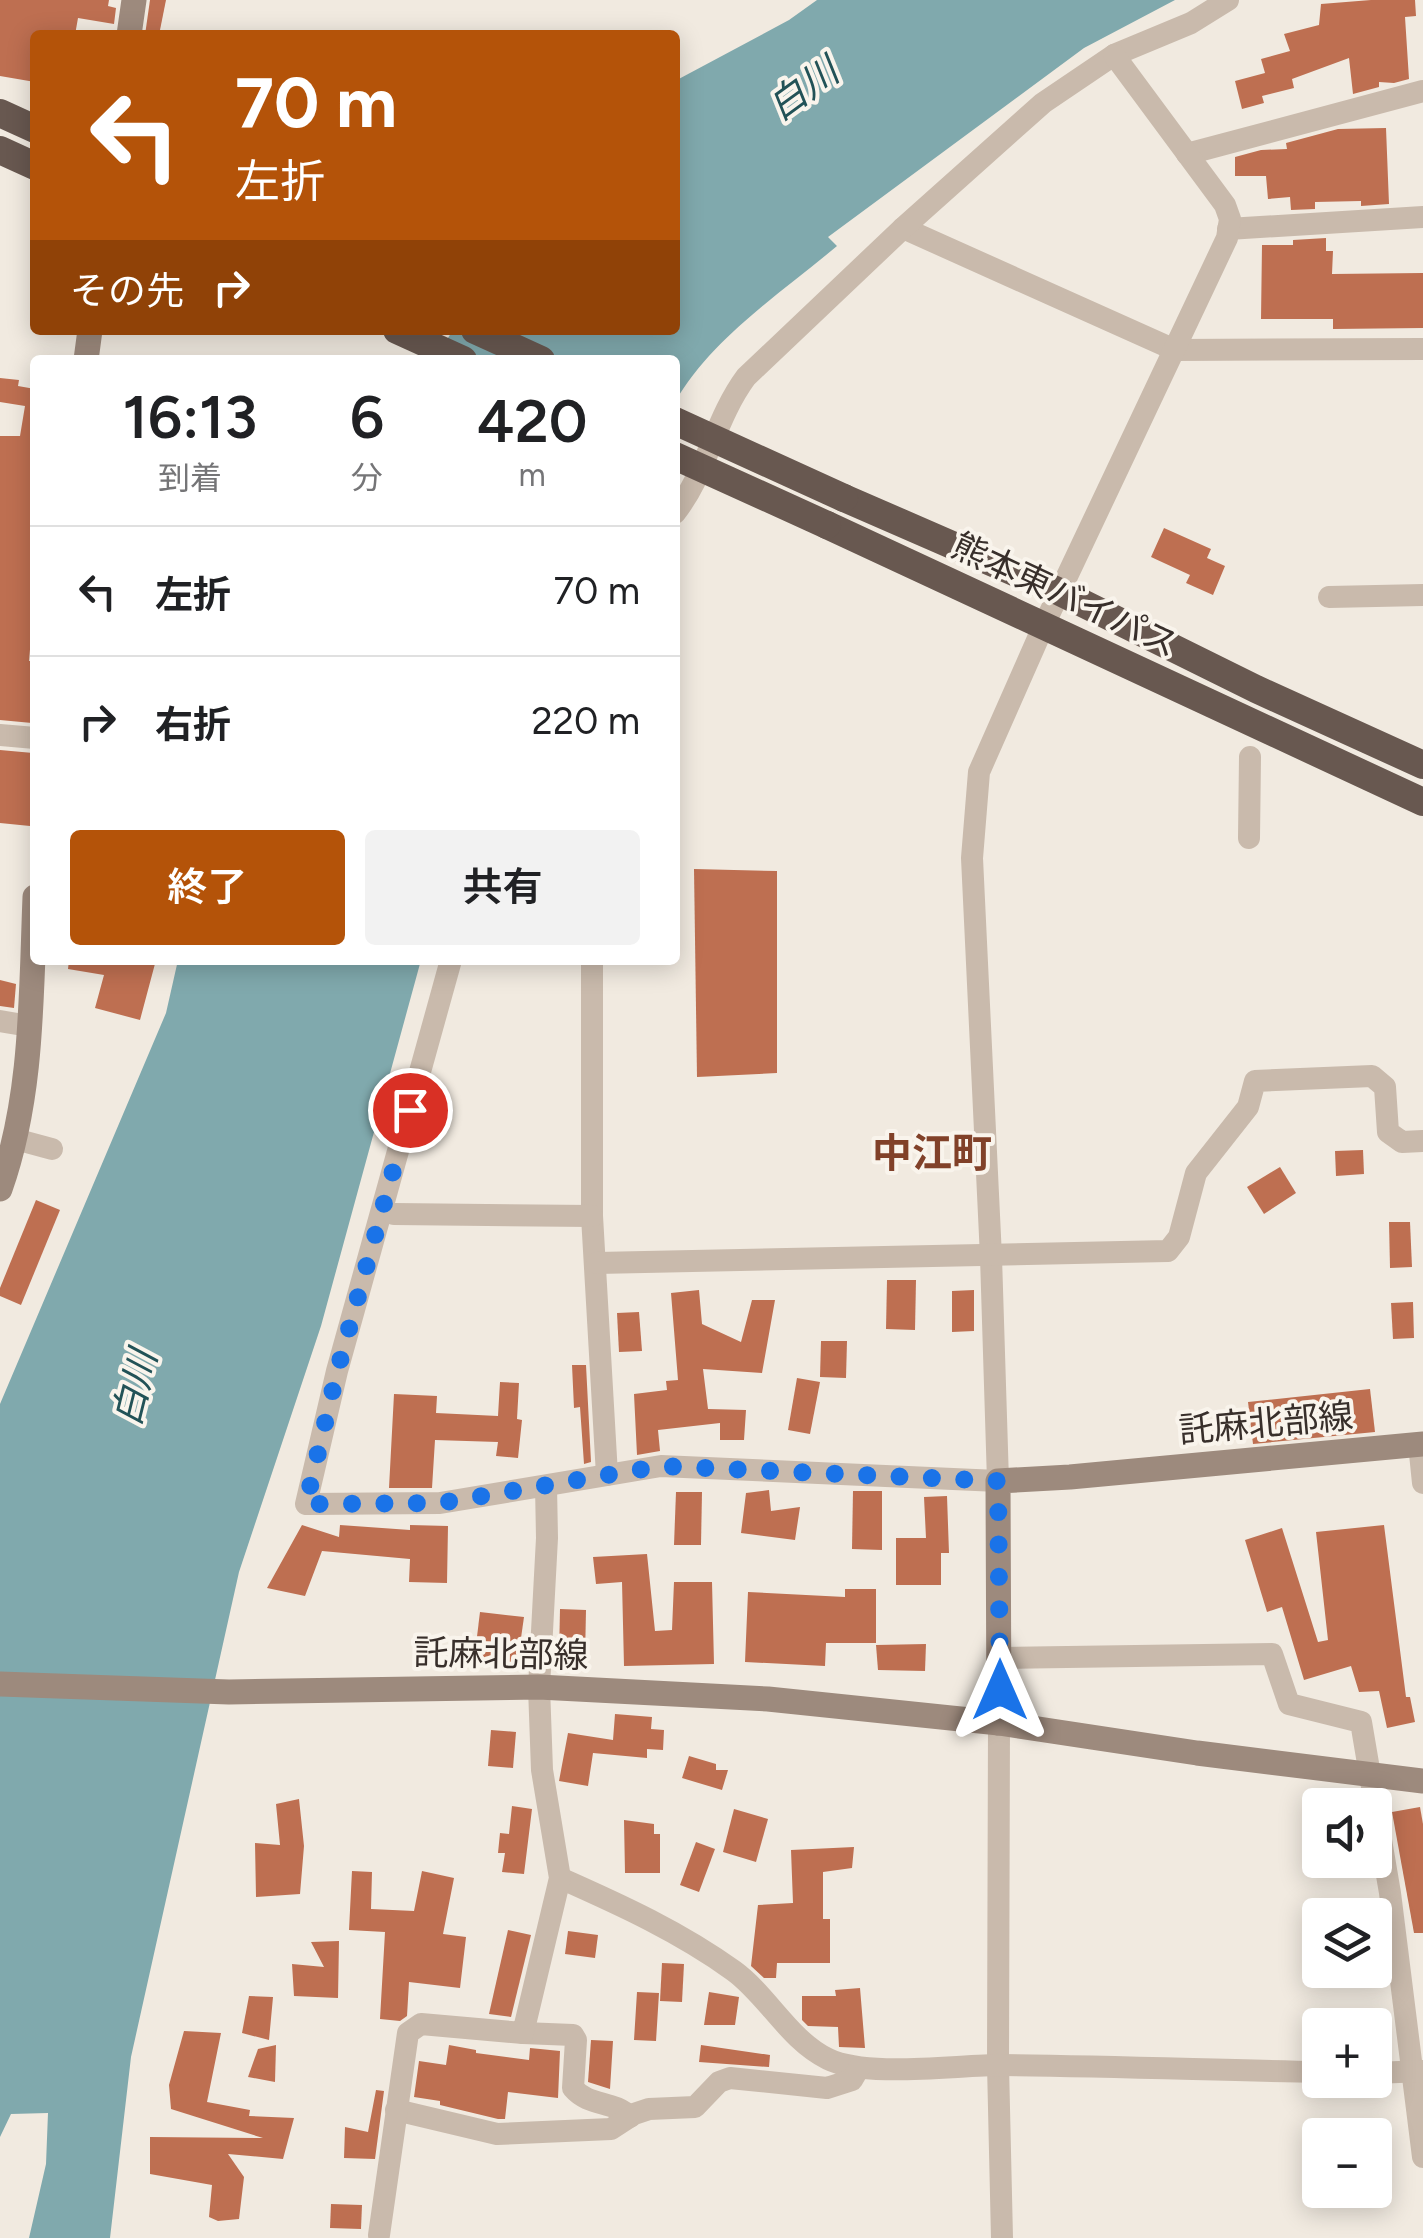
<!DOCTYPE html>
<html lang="ja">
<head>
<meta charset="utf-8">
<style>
	body { margin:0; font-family:Figtree,"Noto Sans JP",sans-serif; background:#f2f2f2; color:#202124; height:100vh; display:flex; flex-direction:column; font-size:38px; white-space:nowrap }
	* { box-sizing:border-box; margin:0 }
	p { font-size:32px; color:#757577 }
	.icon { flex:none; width:55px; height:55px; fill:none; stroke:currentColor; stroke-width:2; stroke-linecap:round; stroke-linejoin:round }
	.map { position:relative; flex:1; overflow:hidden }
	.side { position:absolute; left:30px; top:355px; width:650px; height:610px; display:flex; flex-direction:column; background:#fff; border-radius:10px; box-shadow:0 5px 25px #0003 }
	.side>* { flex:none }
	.banner { position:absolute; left:30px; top:30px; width:650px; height:305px; border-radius:10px; box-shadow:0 5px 25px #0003; background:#b45309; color:#fff; overflow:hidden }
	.buttons { position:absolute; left:1302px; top:1788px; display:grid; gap:20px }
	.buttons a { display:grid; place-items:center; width:90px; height:90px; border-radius:10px; background:#fff; box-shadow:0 5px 25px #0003; font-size:50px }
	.pin { position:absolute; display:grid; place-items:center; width:85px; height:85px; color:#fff; margin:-42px; border:5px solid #fff; border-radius:50%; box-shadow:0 2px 10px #0007 }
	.me { position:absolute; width:110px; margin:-55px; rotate:0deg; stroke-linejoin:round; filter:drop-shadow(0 0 8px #0008) }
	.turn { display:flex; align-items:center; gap:35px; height:210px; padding:0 40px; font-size:45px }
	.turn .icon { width:130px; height:130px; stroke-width:2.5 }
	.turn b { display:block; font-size:70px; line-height:85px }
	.then { display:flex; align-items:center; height:95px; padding:0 40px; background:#0003; gap:20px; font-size:38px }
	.eta { display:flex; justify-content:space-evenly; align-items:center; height:170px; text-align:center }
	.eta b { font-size:60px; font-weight:600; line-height:70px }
	.button { display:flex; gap:20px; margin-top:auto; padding:20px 40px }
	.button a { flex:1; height:115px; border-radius:10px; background:#b45309; color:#fff; font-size:40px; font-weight:600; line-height:115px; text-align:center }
	.button a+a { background:#f2f2f2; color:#202124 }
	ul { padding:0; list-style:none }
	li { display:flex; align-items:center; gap:30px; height:130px; padding:0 40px; border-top:2px solid #e0e0e0 }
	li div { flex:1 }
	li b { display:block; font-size:38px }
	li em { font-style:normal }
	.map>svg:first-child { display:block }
	.water { fill:#80a9ad }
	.building { fill:#be6f51 }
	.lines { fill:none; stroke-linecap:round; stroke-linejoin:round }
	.minor { stroke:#c9baac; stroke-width:22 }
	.secondary { stroke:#9d8a7d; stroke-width:25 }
	.trunk { stroke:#685850; stroke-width:28 }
	.trunk-bridge { stroke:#685850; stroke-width:28 }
	.route { stroke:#1a73e8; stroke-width:18; stroke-dasharray:0 32.4 }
	.labels { text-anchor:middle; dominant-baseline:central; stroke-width:8; stroke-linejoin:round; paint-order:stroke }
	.street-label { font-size:35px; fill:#382f2b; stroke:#f9f4ec }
	.water-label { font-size:38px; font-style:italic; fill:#225257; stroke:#f9f4ec }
	.quarter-label { font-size:40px; font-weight:bold; fill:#814129; stroke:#f9f4ec }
</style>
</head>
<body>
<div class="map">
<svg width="1423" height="2238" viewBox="0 0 1423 2238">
	<rect width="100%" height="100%" fill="#f1eae0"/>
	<g class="water">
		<path d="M817,0H1175L1084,48L828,237L837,246C781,293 712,338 675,402V360H434L453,330H675V81L789,20Z"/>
		<path d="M178,960H421L321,1326L239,1572L131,2057L110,2238H29L46,2164L48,2113L11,2114L0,2137V1404L166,1013Z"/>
	</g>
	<g class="building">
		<path d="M0,0H109L108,6L116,8L114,24L78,18L75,35H35V82L0,76Z"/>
		<path d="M150,0H166L159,35H145Z"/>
		<path d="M1371,0H1415L1416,16L1405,17L1409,79L1394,83L1379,82V87L1353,94L1349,58L1292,79L1294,88L1262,96L1264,103L1242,109L1235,81L1265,73L1261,59L1290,51L1284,34L1319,25L1321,4Z"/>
		<path d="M1386,128L1389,204L1361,206V201L1315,202V209L1291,210L1290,197L1268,199L1266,176H1235V157L1261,150L1287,149L1286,143L1338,129Z"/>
		<path d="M1326,238V251H1333L1332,274L1423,273V328L1333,329V319H1261L1262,245H1293V240Z"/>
		<path d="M0,378L19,380L18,386L35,389V592L29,661H35L32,723L0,720V436H20L25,406L0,402Z"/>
		<path d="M1164,528L1211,549L1207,558L1225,566L1213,595L1186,583L1190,575L1151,557Z"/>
		<path d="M0,750L33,753L30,826L0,823Z"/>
		<path d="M694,869L777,871V1073L697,1077Z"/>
		<path d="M69,960H156L140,1020L95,1008L104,975L68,969Z"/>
		<path d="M0,980L16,984L14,1008L0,1006Z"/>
		<path d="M1363,1150L1364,1174L1336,1176L1335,1151Z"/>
		<path d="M1280,1167L1296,1193L1264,1214L1247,1187Z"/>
		<path d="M36,1200L60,1210L21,1305L0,1296V1288Z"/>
		<path d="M1389,1222H1410L1412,1267L1390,1268Z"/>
		<path d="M887,1280H916L915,1330L886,1329Z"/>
		<path d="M699,1290L702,1324L741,1342L752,1300H775L762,1373L703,1369L708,1409L746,1410L744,1440H720V1423L658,1430L660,1451L637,1455L634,1394L667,1390L666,1381L678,1380L671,1293Z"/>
		<path d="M974,1290V1331L952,1332V1291Z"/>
		<path d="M1413,1302L1414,1338L1393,1339L1391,1303Z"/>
		<path d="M639,1312L642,1351L619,1352L617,1313Z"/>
		<path d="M821,1341H847L846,1378L820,1377Z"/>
		<path d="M572,1365H586L591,1462L584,1464L580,1407L574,1408Z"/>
		<path d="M797,1378L820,1382L810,1434L788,1430Z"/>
		<path d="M500,1382L519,1383L517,1419L522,1420L518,1458L496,1456L498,1442L435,1440L432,1488H389L394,1394L437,1396L436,1413L498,1416Z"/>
		<path d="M1370,1389L1375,1432L1253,1444L1248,1402Z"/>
		<path d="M769,1490L771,1511L800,1507L795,1540L741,1533L746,1493Z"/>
		<path d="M853,1491H882V1550L852,1549Z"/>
		<path d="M676,1492H702L701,1545H674Z"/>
		<path d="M947,1496L949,1553H941V1585H896V1538H926L924,1497Z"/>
		<path d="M302,1525L339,1537L340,1525L410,1530V1525L448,1526L447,1583L409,1582L410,1559L322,1551L305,1596L267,1588Z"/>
		<path d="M1384,1525L1406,1697H1410L1415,1722L1387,1728L1379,1691L1359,1692L1351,1666L1304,1680L1282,1607L1267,1612L1245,1540L1282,1528L1318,1642L1328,1640L1316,1532Z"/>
		<path d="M647,1554L655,1631L672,1630L674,1582H712L714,1664L624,1666L622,1582L596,1584L593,1557Z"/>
		<path d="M845,1589H876V1643H826L825,1666L745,1662L748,1592L845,1597Z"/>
		<path d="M560,1609L586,1610L585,1658L559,1657Z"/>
		<path d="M480,1612L524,1617L517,1666L474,1661Z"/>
		<path d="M926,1644L925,1671L878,1670L876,1645Z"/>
		<path d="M615,1714L652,1717L651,1729L664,1730L663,1750L647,1749V1758L593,1753L588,1786L559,1781L568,1733L613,1740Z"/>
		<path d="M491,1730L516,1732L513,1768L488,1766Z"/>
		<path d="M689,1756L716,1764V1770H728L722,1790L682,1778Z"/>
		<path d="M299,1799L304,1846L300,1894L256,1897L255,1843L280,1845L276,1804Z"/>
		<path d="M512,1806L532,1809L524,1874L502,1872L505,1853H498L500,1833L509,1834Z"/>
		<path d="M1420,1807L1423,1824V1933H1414L1392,1812Z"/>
		<path d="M734,1809L768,1819L756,1862L723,1852Z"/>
		<path d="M624,1820L654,1824V1834H660V1873H625Z"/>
		<path d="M696,1842L715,1849L699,1892L680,1885Z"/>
		<path d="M854,1847L852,1868L823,1872V1919H830V1963H777L776,1978H764L751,1966L758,1905L793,1903L791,1850Z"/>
		<path d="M352,1871L372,1872L371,1909L414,1911L422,1871L454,1878L443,1934L466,1937L460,1988L409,1982L407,2016L400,2021L380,2019L385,1932L349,1930Z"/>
		<path d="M508,1930L531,1935L511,2017L489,2014Z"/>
		<path d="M568,1931L598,1935L595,1958L565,1954Z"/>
		<path d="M339,1941L338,1998L294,1996L292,1964L324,1967L311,1942Z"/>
		<path d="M662,1963L684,1964L682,2002L660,2001Z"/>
		<path d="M860,1988L865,2048L839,2047L838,2027L808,2026L802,2020V1996H836L835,1990Z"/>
		<path d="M637,1992L659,1993L656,2041L634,2040Z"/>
		<path d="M709,1992L739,1997L735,2025H704Z"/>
		<path d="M249,1996L273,1997L269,2040L242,2033Z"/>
		<path d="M184,2031L221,2033L207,2102L250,2110L249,2116L294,2118L283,2159L228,2154L244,2177L239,2219L218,2221L209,2217L212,2185L150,2174V2137L263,2138L171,2109L169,2085Z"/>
		<path d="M591,2040L613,2041L610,2089L588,2082Z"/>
		<path d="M276,2045L275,2082L248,2077L258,2049Z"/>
		<path d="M449,2045L476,2050V2053L529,2060L530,2048L560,2051L558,2098L508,2092L505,2119H498L440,2105V2101L414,2097L419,2061L446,2065Z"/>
		<path d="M701,2045L770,2055L769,2067L699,2062Z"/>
		<path d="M376,2090L384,2091L375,2159L344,2158L345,2127L368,2132Z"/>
		<path d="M331,2204L362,2205L361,2229L330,2228Z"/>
	</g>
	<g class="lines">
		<g class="minor">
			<path d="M1187,154L1423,91"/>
			<path d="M903,228L1175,350L1423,349"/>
			<path d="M1228,229L1423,217"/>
			<path d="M675,513C707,472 715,419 746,377L903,228L1043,103L1114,55L1191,23L1228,0"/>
			<path d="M1329,597L1423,595"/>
			<path d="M0,735L35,738"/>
			<path d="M1249,838L1250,757"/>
			<path d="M451,960L337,1371L306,1504L440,1503L661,1466L998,1481L991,1257L972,858L979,772L1043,627L1227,238L1230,219L1225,205L1114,55"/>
			<path d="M592,960V1216L607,1475"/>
			<path d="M0,1021L29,1026"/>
			<path d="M15,1139L52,1149"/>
			<path d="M394,1214L592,1216"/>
			<path d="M597,1263L1168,1251L1179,1237L1196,1173L1248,1107L1255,1081L1372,1076L1385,1087L1388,1132L1402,1142L1423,1141"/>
			<path d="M1419,1444L1423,1483"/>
			<path d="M1000,1658L1272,1654L1289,1704L1361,1722L1390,1893L1423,2157"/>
			<path d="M999,1723L998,2065L1002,2238"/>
			<path d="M560,1878C621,1905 680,1932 734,1971C768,1996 789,2040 828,2059C867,2078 955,2065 1001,2065C1107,2066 1214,2070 1320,2072"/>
			<path d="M523,2033L573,2035L576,2040L573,2088C589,2107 614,2100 630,2117"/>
			<path d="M1375,2073L1423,2071"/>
			<path d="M396,2110L497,2134L611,2129L634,2114L649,2109L695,2107L719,2082L730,2078L827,2088L852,2080L859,2068"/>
			<path d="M379,2235L408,2033L421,2024L523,2033L560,1878L542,1770L539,1687L547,1538L546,1486"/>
		</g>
		<g class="secondary">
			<path d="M129,35L134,0"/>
			<path d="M86,360L90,330"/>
			<path d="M0,1189C33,1096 31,995 35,897"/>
			<path d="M0,1684L229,1692L539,1687L768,1699L999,1723L1197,1753L1423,1781"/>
			<path d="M999,1723L998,1481L1070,1477L1423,1444"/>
		</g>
		<g class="trunk">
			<path d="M0,113L35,129"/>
			<path d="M0,150L35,166"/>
			<path d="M397,330L463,360"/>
			<path d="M475,330L541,360"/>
			<path d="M844,498L1060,592L1256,689L1423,765"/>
			<path d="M827,525L1423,802"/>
		</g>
		<g class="trunk-bridge">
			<path d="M675,421L844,498"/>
			<path d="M675,456L827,525"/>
		</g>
	</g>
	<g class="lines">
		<path class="route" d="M410,1110L337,1372L306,1504L440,1503L661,1466L998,1481L1000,1690"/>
	</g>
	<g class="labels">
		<g class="street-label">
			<text transform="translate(1065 595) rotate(25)">熊本東バイパス</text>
			<text transform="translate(1266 1423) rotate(-5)">託麻北部線</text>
			<text transform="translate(501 1654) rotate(1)">託麻北部線</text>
		</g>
		<g class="water-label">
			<text transform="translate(803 89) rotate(-36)">白川</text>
			<text transform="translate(135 1388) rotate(-76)">白川</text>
		</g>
		<g class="quarter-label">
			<text x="932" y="1153">中江町</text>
		</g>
	</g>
</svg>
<div class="buttons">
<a><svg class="icon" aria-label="sound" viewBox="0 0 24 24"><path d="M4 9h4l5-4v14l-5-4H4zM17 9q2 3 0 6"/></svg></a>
<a><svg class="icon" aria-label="layers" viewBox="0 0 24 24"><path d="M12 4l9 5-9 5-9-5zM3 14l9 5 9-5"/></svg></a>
<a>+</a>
<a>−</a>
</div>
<div class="pin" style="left:410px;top:1110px;background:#d93025"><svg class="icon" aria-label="arrive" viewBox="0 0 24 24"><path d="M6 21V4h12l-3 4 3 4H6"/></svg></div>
<svg class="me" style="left:1000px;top:1690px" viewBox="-20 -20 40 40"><path d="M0-17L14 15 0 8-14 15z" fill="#1a73e8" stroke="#fff" stroke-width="4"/></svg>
<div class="banner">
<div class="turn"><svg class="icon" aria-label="left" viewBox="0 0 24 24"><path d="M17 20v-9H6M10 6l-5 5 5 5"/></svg><div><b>70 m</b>左折</div></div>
<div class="then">その先<svg class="icon" aria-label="right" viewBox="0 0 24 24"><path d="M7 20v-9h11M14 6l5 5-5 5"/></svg></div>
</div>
<section class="side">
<div class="eta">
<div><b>16:13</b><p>到着</p></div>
<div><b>6</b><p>分</p></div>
<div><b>420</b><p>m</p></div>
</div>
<ul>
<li><svg class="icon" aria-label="left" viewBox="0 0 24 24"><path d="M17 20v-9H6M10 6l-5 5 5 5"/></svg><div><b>左折</b></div><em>70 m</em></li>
<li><svg class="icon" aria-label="right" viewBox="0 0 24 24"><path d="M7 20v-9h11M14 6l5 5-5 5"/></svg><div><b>右折</b></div><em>220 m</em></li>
</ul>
<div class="button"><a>終了</a><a>共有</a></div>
</section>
</div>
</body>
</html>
